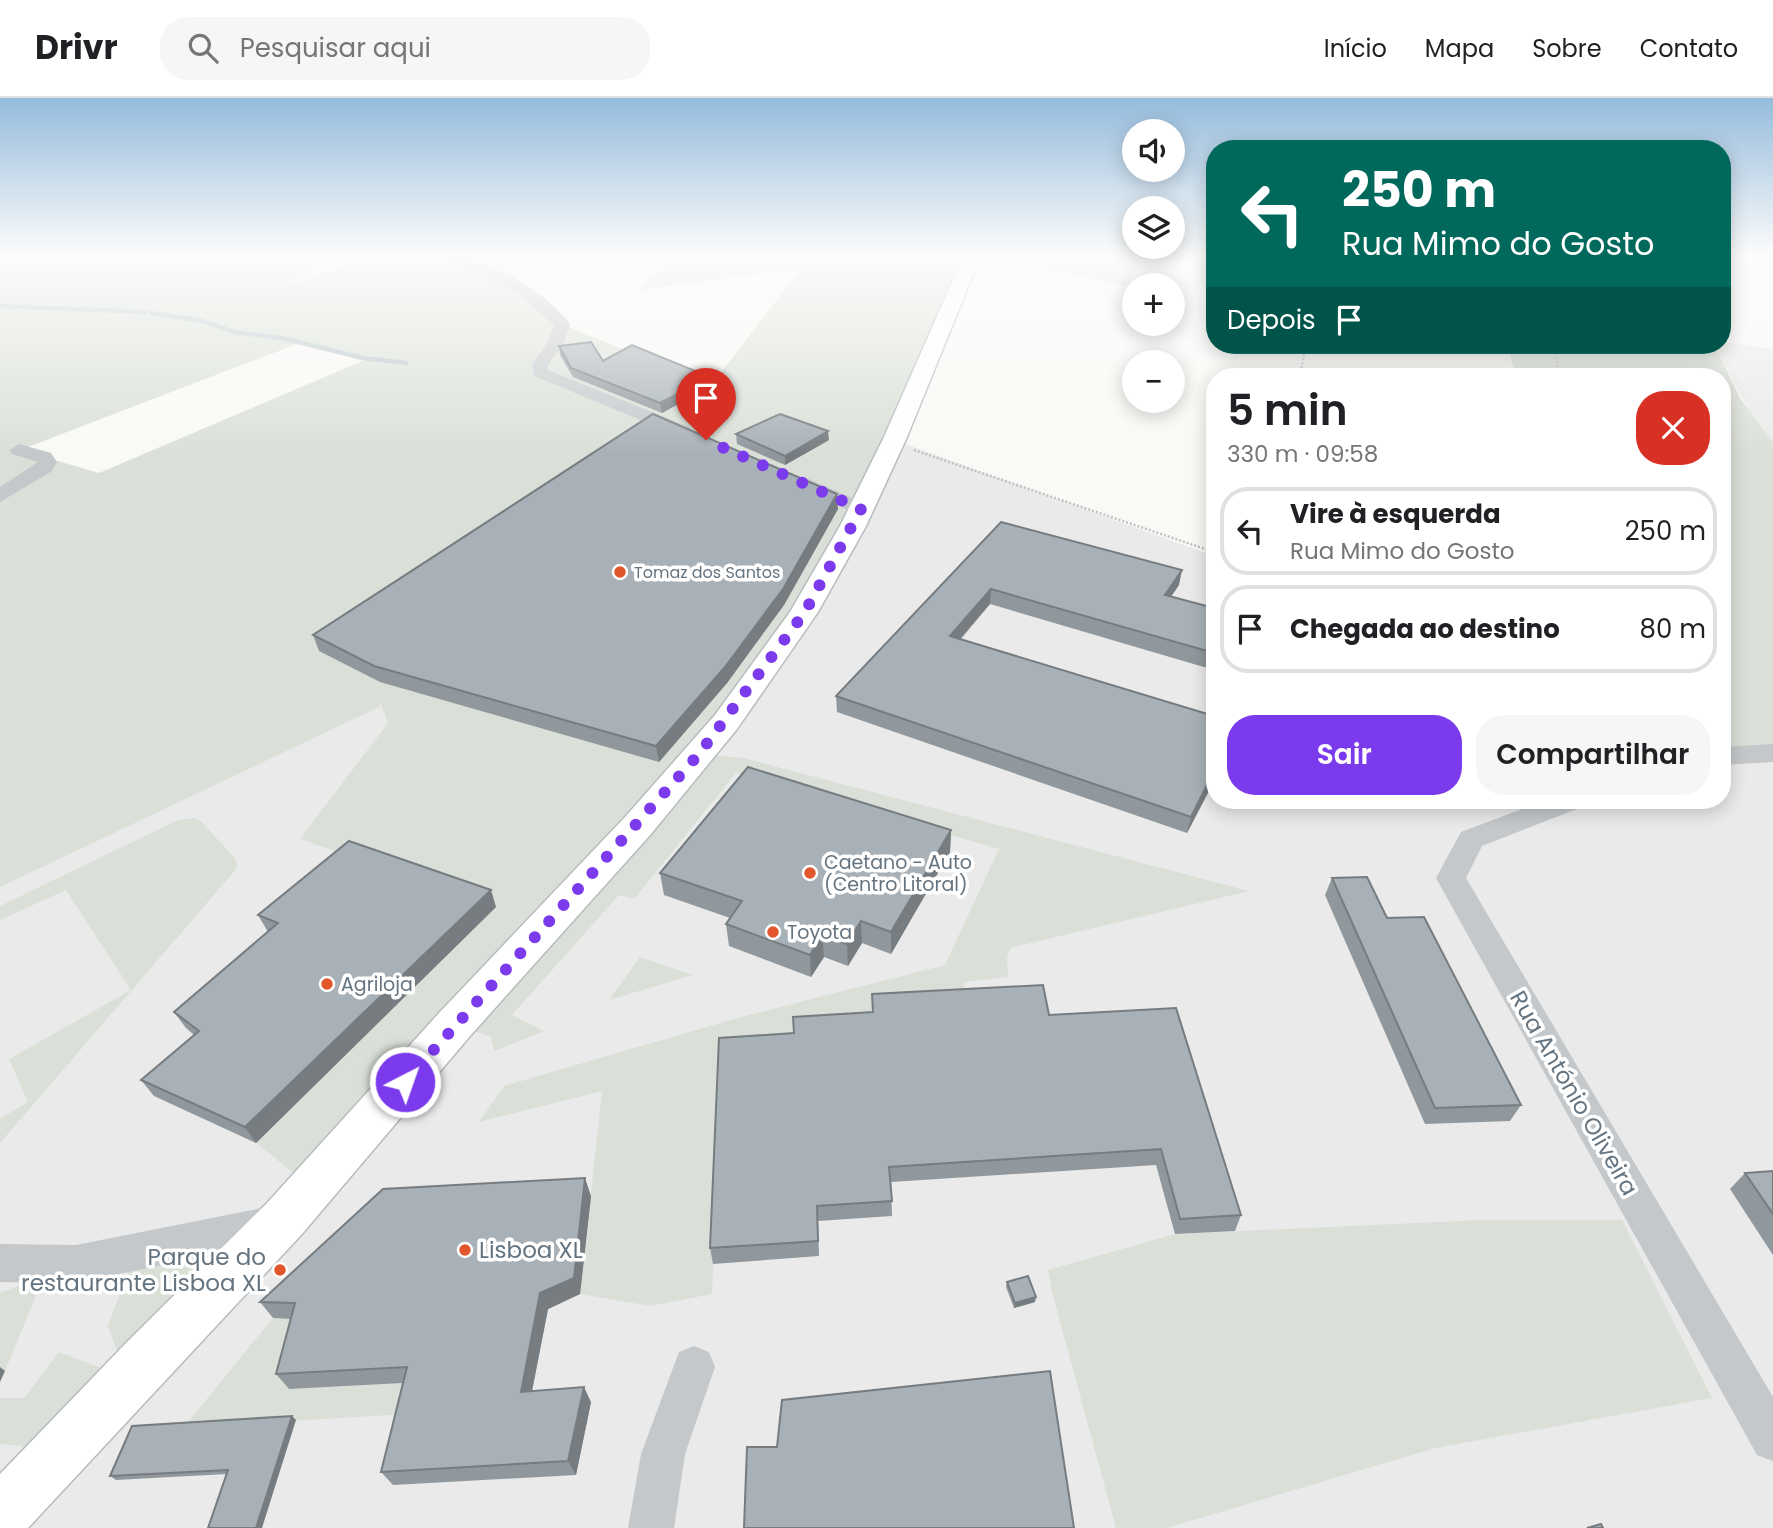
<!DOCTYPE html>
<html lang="pt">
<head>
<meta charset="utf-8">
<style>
	body { margin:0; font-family:Poppins,sans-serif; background:#f6f6f6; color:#202124; height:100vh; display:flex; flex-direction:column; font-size:26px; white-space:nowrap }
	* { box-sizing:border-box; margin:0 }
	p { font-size:23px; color:#757577 }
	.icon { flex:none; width:38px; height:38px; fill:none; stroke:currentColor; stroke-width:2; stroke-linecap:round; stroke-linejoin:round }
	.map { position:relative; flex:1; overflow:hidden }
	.sheet { position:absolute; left:1206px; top:270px; width:525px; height:441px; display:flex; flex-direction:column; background:#fff; border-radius:28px; box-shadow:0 4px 18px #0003 }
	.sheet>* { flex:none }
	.guide { position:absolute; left:1206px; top:42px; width:525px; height:214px; border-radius:28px; box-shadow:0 4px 18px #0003; background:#00695c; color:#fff; overflow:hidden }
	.buttons { position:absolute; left:1122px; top:21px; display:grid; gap:14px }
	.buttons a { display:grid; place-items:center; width:63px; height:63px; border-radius:50%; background:#fff; box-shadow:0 4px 18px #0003; font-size:35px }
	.pin { position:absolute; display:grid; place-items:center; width:60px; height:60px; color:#fff; margin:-72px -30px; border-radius:50% 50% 50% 0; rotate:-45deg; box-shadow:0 0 7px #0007 }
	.pin .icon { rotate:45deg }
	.me { position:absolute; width:77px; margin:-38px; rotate:41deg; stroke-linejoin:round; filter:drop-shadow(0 0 5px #0008) }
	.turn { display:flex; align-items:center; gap:24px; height:147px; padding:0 21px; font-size:32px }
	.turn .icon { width:91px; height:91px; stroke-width:2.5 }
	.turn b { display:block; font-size:49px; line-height:60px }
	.then { display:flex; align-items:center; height:66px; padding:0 21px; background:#0003; gap:14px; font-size:26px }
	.round { display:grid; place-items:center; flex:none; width:74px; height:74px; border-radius:28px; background:#f6f6f6 }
	.head { display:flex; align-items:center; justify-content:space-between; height:119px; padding:0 21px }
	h1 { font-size:42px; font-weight:600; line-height:52px }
	.action { display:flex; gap:14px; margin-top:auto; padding:14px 21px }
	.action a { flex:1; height:80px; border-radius:28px; background:#7c3aed; color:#fff; font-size:28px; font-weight:600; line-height:80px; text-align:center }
	.action a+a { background:#f6f6f6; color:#202124 }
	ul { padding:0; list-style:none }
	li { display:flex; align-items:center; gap:21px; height:88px; margin:0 14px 10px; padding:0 7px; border:4px solid #e0e0e0; border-radius:28px }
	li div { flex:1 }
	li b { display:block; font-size:26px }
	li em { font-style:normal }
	header { display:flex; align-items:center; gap:42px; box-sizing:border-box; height:98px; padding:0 35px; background:#fff; border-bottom:2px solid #e0e0e0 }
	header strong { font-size:33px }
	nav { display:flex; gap:38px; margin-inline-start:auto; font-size:24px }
	.search { width:490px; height:63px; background:#f6f6f6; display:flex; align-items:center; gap:18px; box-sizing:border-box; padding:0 24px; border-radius:28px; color:#757577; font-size:26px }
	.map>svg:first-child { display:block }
	.built { fill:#e9eae9 }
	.green { fill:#dae0d7; fill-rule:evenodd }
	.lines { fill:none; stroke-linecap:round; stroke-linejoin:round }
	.stream { stroke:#bac6ca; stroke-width:4.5 }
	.major-casing { stroke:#b7bcbf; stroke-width:3 }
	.path { stroke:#bec0c3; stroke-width:2.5; stroke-dasharray:2 2; stroke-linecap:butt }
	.minor { fill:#c4c8cb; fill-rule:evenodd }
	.major { fill:#fff; fill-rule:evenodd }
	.wall { fill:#90989d }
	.shaded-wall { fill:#767c80 }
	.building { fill:#a8b1b7; stroke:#767c80; stroke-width:2 }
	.route { stroke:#7c3aed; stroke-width:12; stroke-dasharray:0 21.6 }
	.poi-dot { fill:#e2562d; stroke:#fff; stroke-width:2.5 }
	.labels { text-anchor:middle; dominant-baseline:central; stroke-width:7; stroke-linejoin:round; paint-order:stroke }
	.far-poi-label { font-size:16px; fill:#647481; stroke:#fff; text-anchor:start }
	.poi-label { font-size:19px; fill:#647481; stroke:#fff; text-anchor:start }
	.near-street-label { font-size:23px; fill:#647481; stroke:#fff }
	.near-poi-label { font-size:23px; fill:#647481; stroke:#fff; text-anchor:start }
</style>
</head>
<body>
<header>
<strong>Drivr</strong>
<div class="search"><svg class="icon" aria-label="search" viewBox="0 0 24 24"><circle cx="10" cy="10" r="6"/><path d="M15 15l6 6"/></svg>Pesquisar aqui</div>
<nav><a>Início</a><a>Mapa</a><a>Sobre</a><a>Contato</a></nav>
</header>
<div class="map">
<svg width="1773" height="1430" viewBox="0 0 1773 1430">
	<rect width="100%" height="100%" fill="#f9f9f6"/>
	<g class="built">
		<path d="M1722,244L1773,251V358L1715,247H1722Z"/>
		<path d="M506,266L859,421L894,342L1214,458V702H1722V650H1773V1430H0V530Z"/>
	</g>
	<g class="green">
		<path d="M0,157H348L308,171L317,175L285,186L288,187L376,157H517L497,179L562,226L711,288L801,170L636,192L680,157H973L861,411L700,656L743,660L1249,793L1010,850L1007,860L1008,879L964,884L966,907L874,930L722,956L712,1196L650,1208L580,1196L602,993L479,1024L504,988L741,919L945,867L999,751L736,675L634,801L619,797L512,917L544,933L494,953L491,939L455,926L312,1090L256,1045L496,809L300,741L388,625L380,604L379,609L0,789ZM302,244L367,261L99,375L20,352ZM842,402L784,507L727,585L659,664L320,553Z"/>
		<path d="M1028,157H1141L1126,188L1057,173Z"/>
		<path d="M1508,247H1715L1740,300L1773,344V655L1722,658V278H1515Z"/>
		<path d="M195,720L201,723L236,762L237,770L0,1045V1021L28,1004L9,961L131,892L66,792L0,822V808L178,722Z"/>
		<path d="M640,859L693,877L609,902Z"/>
		<path d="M1482,1122H1622L1712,1300L1435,1350L1167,1430H1116L1052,1194L1048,1172L1175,1136Z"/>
		<path d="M283,1123L62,1352L0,1346V1300H24L59,1254L127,1280L108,1228L136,1152Z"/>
		<path d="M44,1178L5,1273H0V1195Z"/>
		<path d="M273,1220L308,1221L290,1291L535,1278L527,1309L184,1329Z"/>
	</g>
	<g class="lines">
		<g class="stream">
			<path d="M0,208L145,214"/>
			<path d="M151,215L203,223L234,234L282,240L363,260L406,265"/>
		</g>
		<g class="major-casing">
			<path id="major" d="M964,157H981L907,339L866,428L818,514L737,631L651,736L470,938L302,1136L28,1430H0V1376L128,1243L268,1104L440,914L626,718L715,617L790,514L840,428L884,339Z"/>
		</g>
		<g class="path">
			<path d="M1207,157L1214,159"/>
			<path d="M1554,247L1560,278"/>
			<path d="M1300,278L1306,247"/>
			<path d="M914,352L1214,454"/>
		</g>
		<g class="minor">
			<path d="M432,157C480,157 540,187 570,226L563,247L548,266V272L689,329L692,333L689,337H677L534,278L532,266L547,246L554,227L516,194Z"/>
			<path d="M19,346L51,355L57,364L52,373L0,404V389L38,364L12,356L10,352Z"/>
			<path d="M804,379L868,407L871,411L868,415H854L797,389L794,385Z"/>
			<path d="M1773,646V664L1722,667V649Z"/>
			<path d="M1546,702H1586L1582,709L1482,748L1466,780L1773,1299V1363L1757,1357L1436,780L1461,734Z"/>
			<path d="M277,1107L291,1112L296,1125L291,1138L277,1143L76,1185L0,1184V1146L76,1147Z"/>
			<path d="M694,1248L709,1254L715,1269L685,1356L674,1430H628L641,1356L679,1254Z"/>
		</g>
		<use href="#major" class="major"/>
	</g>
	<g class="wall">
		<path d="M559,248L603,263L711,288L662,315L573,279L560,257Z"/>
		<path d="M736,336L829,342L785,367L737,346Z"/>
		<path d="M838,411L784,507L727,585L659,664L380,584L319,553L313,537Z"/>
		<path d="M1001,424L1179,487L1171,498L1214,510V572L990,506L961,541L1214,618V688L1212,687L1187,735L837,614L836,598Z"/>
		<path d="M1256,702H1271L1269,706Z"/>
		<path d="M951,732L950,754L891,856L862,845L848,868L824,859L811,879L729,848L726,826L730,820L664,797L660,775Z"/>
		<path d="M1332,780L1387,820L1521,1007L1510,1023L1425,1026L1325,797Z"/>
		<path d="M496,809L256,1045L154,998L141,982L194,937L186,930L174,914L268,834L258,817Z"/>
		<path d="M872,896L1049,917L1241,1117L1235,1133L1175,1136L1156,1067L891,1084L892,1118L818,1123L819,1158L713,1166L710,1150L794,935L873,914Z"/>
		<path d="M1773,1073V1157L1730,1091L1745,1075Z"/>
		<path d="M591,1098L580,1196L548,1211L532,1293L591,1304L576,1377L393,1387L381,1374L403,1285L289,1291L276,1276L291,1221L273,1220L260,1204Z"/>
		<path d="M1007,1184L1035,1204L1014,1210L1006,1189Z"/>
		<path d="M296,1322L227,1376L116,1382L110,1378Z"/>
	</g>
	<g class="shaded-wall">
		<path d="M710,279L711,288L662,315L660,305Z"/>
		<path d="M828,333L829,342L785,367V358Z"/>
		<path d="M837,396L838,411L784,507L727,585L659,664L656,648Z"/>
		<path d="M1182,472L1179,487L1162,512L1165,497Z"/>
		<path d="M991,491L990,506L949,553L950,538Z"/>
		<path d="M1214,673L1212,687L1187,735L1191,719Z"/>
		<path d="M951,732L950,754L891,856V834Z"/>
		<path d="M491,792L496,809L256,1045L245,1029Z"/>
		<path d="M861,823L862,845L848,868L847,846Z"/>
		<path d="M822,837L824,859L811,879L810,857Z"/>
		<path d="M585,1080L591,1098L580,1196L548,1211L529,1308L521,1294L540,1195Z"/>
		<path d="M1036,1199L1035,1204L1014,1210L1015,1205Z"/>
		<path d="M0,1269L5,1273L0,1284Z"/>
		<path d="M584,1289L591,1304L576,1377L568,1363Z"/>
		<path d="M292,1318L296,1322L262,1430H256Z"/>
	</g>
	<g class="building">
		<path d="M591,244L603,263L632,247L710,279L660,305L571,270L559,248Z"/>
		<path d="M653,316L837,396L783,491L725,569L656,648L374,568L313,537Z"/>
		<path d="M780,316L828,333L785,358L736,336Z"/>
		<path d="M1001,424L1182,472L1165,497L1214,510V555L991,491L950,538L1214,618V673L1191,719L836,598Z"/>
		<path d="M748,669L951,732L891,834L861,823L847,846L822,837L810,857L726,826L742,803L660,775Z"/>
		<path d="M349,743L491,792L245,1029L141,982L199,933L174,914L278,825L258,817Z"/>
		<path d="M1367,779L1387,820L1424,819L1521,1007L1435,1010L1332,780Z"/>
		<path d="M1043,887L1049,917L1176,910L1241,1117L1180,1121L1161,1051L889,1069L892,1103L817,1108L818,1143L710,1150L719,940L794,935L793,919L873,914L872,896Z"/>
		<path d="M1773,1073V1116L1745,1075Z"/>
		<path d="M585,1080L574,1180L540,1195L521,1294L584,1289L568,1363L381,1374L407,1269L276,1276L295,1205L260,1204L383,1091Z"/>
		<path d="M1028,1178L1036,1199L1015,1205L1007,1184Z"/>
		<path d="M1050,1273L1074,1430H744L747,1349H777L782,1302Z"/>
		<path d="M292,1318L256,1430H208L228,1372L110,1378L132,1328Z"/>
		<path d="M1601,1426L1603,1430H1587Z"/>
	</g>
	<linearGradient id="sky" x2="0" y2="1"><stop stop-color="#95bbdc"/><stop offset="0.44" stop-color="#fcfcfb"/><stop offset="1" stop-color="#fcfcfb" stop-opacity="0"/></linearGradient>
	<rect width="1773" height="358" fill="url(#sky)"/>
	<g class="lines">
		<path class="route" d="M405,984L699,656L805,514L861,411L706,342"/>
	</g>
	<g class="poi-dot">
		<circle cx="620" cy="474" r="7"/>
		<circle cx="810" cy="775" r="7"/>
		<circle cx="773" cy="834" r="7"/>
		<circle cx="327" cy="886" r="7"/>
		<circle cx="465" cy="1152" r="7"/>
		<circle cx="280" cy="1172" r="7"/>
	</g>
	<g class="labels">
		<g class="far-poi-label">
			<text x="634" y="474">Tomaz dos Santos</text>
		</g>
		<g class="poi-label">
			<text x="824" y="764">Caetano - Auto<tspan x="824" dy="22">(Centro Litoral)</tspan></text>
			<text x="787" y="834">Toyota</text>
			<text x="341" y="886">Agriloja</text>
		</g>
		<g class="near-street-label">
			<text transform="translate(1574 995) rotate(60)">Rua António Oliveira</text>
		</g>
		<g class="near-poi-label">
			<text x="479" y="1152">Lisboa XL</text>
			<text x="266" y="1159" text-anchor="end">Parque do<tspan x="266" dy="26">restaurante Lisboa XL</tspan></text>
		</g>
	</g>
</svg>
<div class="buttons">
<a><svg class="icon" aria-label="sound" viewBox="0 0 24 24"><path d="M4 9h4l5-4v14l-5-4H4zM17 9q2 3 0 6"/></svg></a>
<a><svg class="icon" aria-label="layers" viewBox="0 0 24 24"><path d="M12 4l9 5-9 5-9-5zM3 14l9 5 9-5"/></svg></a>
<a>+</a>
<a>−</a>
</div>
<div class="pin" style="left:706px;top:342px;background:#d93025"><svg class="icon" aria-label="arrive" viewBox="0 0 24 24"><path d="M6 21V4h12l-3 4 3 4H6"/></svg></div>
<svg class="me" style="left:405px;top:984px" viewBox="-20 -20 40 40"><circle r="17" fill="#7c3aed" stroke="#fff" stroke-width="3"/><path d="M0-11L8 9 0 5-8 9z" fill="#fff"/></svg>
<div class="guide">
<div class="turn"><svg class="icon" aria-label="left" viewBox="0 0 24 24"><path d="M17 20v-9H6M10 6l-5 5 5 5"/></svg><div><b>250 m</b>Rua Mimo do Gosto</div></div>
<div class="then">Depois<svg class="icon" aria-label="arrive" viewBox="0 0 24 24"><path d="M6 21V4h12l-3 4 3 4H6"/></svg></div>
</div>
<section class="sheet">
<div class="head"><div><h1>5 min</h1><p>330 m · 09:58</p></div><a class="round" style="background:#d93025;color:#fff"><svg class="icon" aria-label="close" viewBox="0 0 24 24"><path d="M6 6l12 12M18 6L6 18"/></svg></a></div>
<ul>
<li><svg class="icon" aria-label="left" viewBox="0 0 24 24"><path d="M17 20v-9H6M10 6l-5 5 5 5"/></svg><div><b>Vire à esquerda</b><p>Rua Mimo do Gosto</p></div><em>250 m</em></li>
<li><svg class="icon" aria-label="arrive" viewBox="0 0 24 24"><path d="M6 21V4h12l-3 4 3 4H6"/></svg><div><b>Chegada ao destino</b></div><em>80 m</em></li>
</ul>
<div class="action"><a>Sair</a><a>Compartilhar</a></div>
</section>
</div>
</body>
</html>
